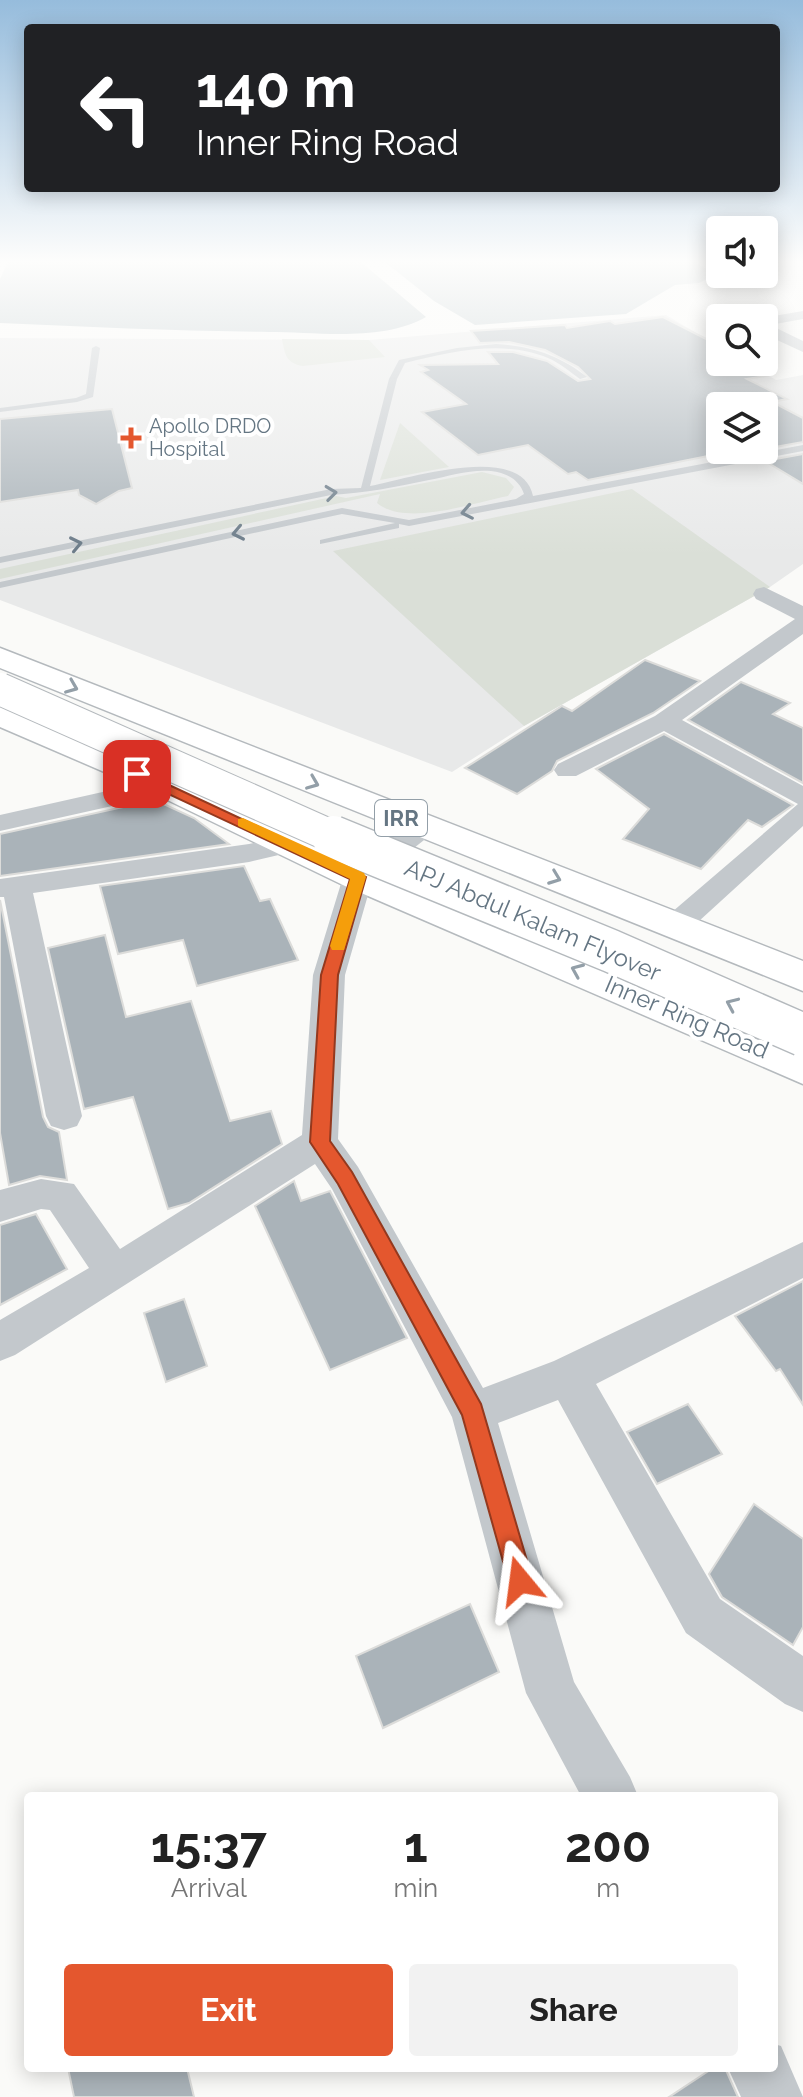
<!DOCTYPE html>
<html lang="en">
<head>
<meta charset="utf-8">
<style>
	body { margin:0; font-family:Raleway,sans-serif; background:#f2f2f2; color:#222; height:100vh; display:flex; flex-direction:column; font-size:30px; white-space:nowrap }
	* { box-sizing:border-box; margin:0 }
	p { font-size:26px; color:#767676 }
	.icon { flex:none; width:44px; height:44px; fill:none; stroke:currentColor; stroke-width:2; stroke-linecap:round; stroke-linejoin:round }
	.map { position:relative; flex:1; overflow:hidden }
	.sheet { position:absolute; left:24px; top:1792px; width:754px; height:280px; display:flex; flex-direction:column; background:#fff; border-radius:8px; box-shadow:0 4px 20px #0003 }
	.sheet>* { flex:none }
	.guide { position:absolute; left:24px; top:24px; width:756px; height:168px; border-radius:8px; box-shadow:0 4px 20px #0003; background:#202124; color:#fff; overflow:hidden }
	.fabs { position:absolute; left:706px; top:216px; display:grid; gap:16px }
	.fabs a { display:grid; place-items:center; width:72px; height:72px; border-radius:8px; background:#fff; box-shadow:0 4px 20px #0003; font-size:40px }
	.pin { position:absolute; display:grid; place-items:center; width:68px; height:68px; color:#fff; margin:-34px; border-radius:16px; box-shadow:0 4px 12px #0006 }
	.me { position:absolute; width:88px; margin:-44px; rotate:344deg; stroke-linejoin:round; filter:drop-shadow(0 0 6px #0008) }
	.turn { display:flex; align-items:center; gap:28px; height:168px; padding:0 40px; font-size:36px }
	.turn .icon { width:104px; height:104px; stroke-width:2.5 }
	.turn b { display:block; font-size:56px; line-height:68px }
	.eta { display:flex; justify-content:space-evenly; align-items:center; height:136px; text-align:center }
	.eta b { font-size:48px; font-weight:700; line-height:56px }
	.action { display:flex; gap:16px; margin-top:auto; padding:16px 40px }
	.action a { flex:1; height:92px; border-radius:8px; background:#e4572e; color:#fff; font-size:32px; font-weight:700; line-height:92px; text-align:center }
	.action a+a { background:#f2f2f2; color:#222 }
	.map>svg:first-child { display:block }
	.built { fill:#e8e9e9; fill-rule:evenodd }
	.green { fill:#dadfd7 }
	.water { fill:#bbc7cb }
	.building { fill:#aab3b9; stroke:#dcdcda; stroke-width:2 }
	.lines { fill:none; stroke-linecap:round; stroke-linejoin:round }
	.primary-casing { stroke:#b5babe; stroke-width:3 }
	.highway-casing { stroke:#b4b9bd; stroke-width:3 }
	.lane { fill:#c3c8cc; fill-rule:evenodd }
	.street { fill:#c3c8cc; fill-rule:evenodd }
	.primary { fill:#fff; fill-rule:evenodd }
	.highway { fill:#fff; fill-rule:evenodd }
	.highway-bridge-far1-casing { stroke:#b4b9bd; stroke-width:34; stroke-linecap:butt }
	.highway-bridge-casing { stroke:#b4b9bd; stroke-width:45; stroke-linecap:butt }
	.highway-bridge-far1 { stroke:#fff; stroke-width:32 }
	.highway-bridge { stroke:#fff; stroke-width:42 }
	.oneway { stroke:#6a7a87 }
	.oneway2 { stroke:#939fa8 }
	.route { fill:#e4572e; stroke:#94391e; stroke-width:2 }
	.slow { fill:#f59e0b }
	.poi-dot { fill:#e4572e; stroke:#fff; stroke-width:3 }
	.labels { text-anchor:middle; dominant-baseline:central; stroke-width:8; stroke-linejoin:round; paint-order:stroke }
	.far-poi-label { font-size:20px; fill:#657683; stroke:#fff; text-anchor:start }
	.shield { fill:#fff; stroke:#939fa8; stroke-width:2 }
	.shield-label { font-size:22px; font-weight:bold; fill:#657683 }
	.street-label { font-size:24px; fill:#657683; stroke:#fff }
</style>
</head>
<body>
<div class="map">
<svg width="803" height="2097" viewBox="0 0 803 2097">
	<rect width="100%" height="100%" fill="#fafaf8"/>
	<path class="built" d="M666,315L720,347V362H745L776,380L803,375V564L770,587L524,726L452,772L0,600V338L369,340ZM720,406H764V450H720Z"/>
	<g class="green">
		<path d="M282,339L369,340L385,357L303,366C286,363 285,355 282,339Z"/>
		<path d="M400,423L449,467L380,480Z"/>
		<path d="M482,472L506,478L514,487L508,496C472,503 406,527 377,503L380,494L0,579V569L336,496L346,498Z"/>
		<path d="M632,489L770,587L524,726L333,551Z"/>
	</g>
	<g class="water">
		<path d="M8,262H361L426,317C382,342 318,332 269,332C179,331 90,327 0,323V279Z"/>
		<path d="M385,262H699L697,264L717,274L699,283L675,285L626,314L475,325L434,301Z"/>
	</g>
	<g class="building">
		<path d="M663,317L720,346L716,350L720,352V362H739L766,376L747,379L787,399L772,402L803,418V442L764,449V406H720V450H738L588,480L576,472L568,474L528,445L478,455L422,412L466,404L421,372L428,370L420,365L498,364L488,352H513L547,361L578,381L590,379L578,367L545,350L509,342L480,343L471,331L565,325L567,328L610,321L615,324Z"/>
		<path d="M112,409L132,488L119,491L96,504L79,495L78,490L0,502V419Z"/>
		<path d="M803,454V484L765,461Z"/>
		<path d="M645,660L700,681L653,713L557,761L552,771L517,794L465,768L562,706L572,711Z"/>
		<path d="M741,682L790,703L773,714L803,728V783L688,720Z"/>
		<path d="M664,734L793,805L762,827L748,820L701,869L623,839L649,809L596,769Z"/>
		<path d="M155,800L194,818L229,844L0,876V834Z"/>
		<path d="M244,866L260,901L270,899L298,960L197,986L183,940L118,954L100,886Z"/>
		<path d="M0,900L43,1117L48,1127L59,1132L67,1180L40,1176L9,1185L0,1133Z"/>
		<path d="M105,935L126,1017L191,1001L230,1121L271,1111L282,1144L189,1203L168,1209L133,1097L84,1109L48,948Z"/>
		<path d="M294,1181L301,1201L330,1191L407,1338L330,1370L255,1206Z"/>
		<path d="M36,1214L67,1269L0,1305V1225Z"/>
		<path d="M803,1281V1405L780,1369L776,1371L735,1316Z"/>
		<path d="M184,1299L207,1366L166,1382L144,1313Z"/>
		<path d="M688,1404L722,1454L657,1484L627,1432Z"/>
		<path d="M754,1504L803,1539V1627L793,1645L722,1597L709,1574Z"/>
		<path d="M470,1604L499,1672L383,1728L356,1656Z"/>
		<path d="M68,2068H187L194,2097H74Z"/>
		<path d="M713,2068H725L738,2097H669Z"/>
	</g>
	<g class="lines">
		<g class="primary-casing">
			<path id="primary" d="M0,705L177,779L371,868L803,1049V1084L345,886L153,793L0,727Z"/>
		</g>
		<g class="highway-casing">
			<path id="highway" d="M0,648L803,961V991L0,668Z"/>
		</g>
		<g class="lane">
			<path d="M496,344C531,346 559,355 587,377L580,379C570,372 560,363 548,358C503,339 450,352 405,363L397,379L370,486C407,479 522,441 533,496L803,445V451L409,526L399,524V528L320,544V540L395,523L342,514L0,588V582L342,508L409,520L516,499L524,494C519,479 506,473 491,471C471,469 449,476 429,480C396,487 365,493 331,495L0,563V557L331,489L361,488L389,379L399,360L457,348Z"/>
			<path d="M96,346L100,348L93,397L77,402L0,412V408L76,398L86,394L92,348Z"/>
		</g>
		<g class="street">
			<path d="M726,306L748,315L750,318C738,318 727,319 719,310Z"/>
			<path d="M803,311V319L770,325L803,341V352L764,334L762,318Z"/>
			<path d="M764,587L803,606V634L682,720L803,786V826L687,932L676,935L665,932L661,925L665,918L798,804L664,731L576,776H558L554,770L558,764L655,716L795,619L756,599L753,594L756,589Z"/>
			<path d="M165,778L175,780L178,786L175,792L0,831V815Z"/>
			<path d="M423,819L433,821L437,827L433,833L372,881L345,975L338,1139L358,1167L483,1388L554,1361L803,1242V1278L596,1384L720,1599L803,1656V1712L785,1704L686,1633L558,1400L498,1423L574,1682L630,1777L638,1796H581L526,1693L452,1417L332,1189L315,1164L15,1355L0,1361V1320L89,1268L50,1210L41,1209L0,1222V1190L41,1179L74,1184L120,1249L302,1135L313,975L343,877L348,870L413,821Z"/>
			<path d="M290,835L300,838L304,844L300,850L249,862L33,893L82,1116L77,1126L64,1130L51,1126L46,1116L4,897H0V879L249,844Z"/>
			<path d="M774,2044L781,2046L803,2097H741L728,2068H774Z"/>
		</g>
		<use href="#primary" class="primary"/>
		<use href="#highway" class="highway"/>
		<g class="highway-bridge-far1-casing">
			<path id="highway-bridge-far1" d="M0,689L338,839"/>
		</g>
		<g class="highway-bridge-casing">
			<path id="highway-bridge" d="M333,837L611,951L803,1035"/>
		</g>
		<use href="#highway-bridge-far1" class="highway-bridge-far1"/>
		<use href="#highway-bridge" class="highway-bridge"/>
	</g>
	<defs><path id="oneway-chevron" d="M-2-3.5L2.5 0L-2 3.5" fill="none" stroke-width="1.6" stroke-linecap="round" stroke-linejoin="round" transform="scale(2)"/></defs>
	<g class="oneway">
		<use href="#oneway-chevron" transform="translate(331 493) rotate(-7)"/>
		<use href="#oneway-chevron" transform="translate(467 512) rotate(169)"/>
		<use href="#oneway-chevron" transform="translate(238 533) rotate(168)"/>
		<use href="#oneway-chevron" transform="translate(76 544) rotate(-12)"/>
	</g>
	<g class="oneway2">
		<use href="#oneway-chevron" transform="translate(72 687) rotate(22)"/>
		<use href="#oneway-chevron" transform="translate(313 783) rotate(22)"/>
		<use href="#oneway-chevron" transform="translate(555 878) rotate(21)"/>
		<use href="#oneway-chevron" transform="translate(577 970) rotate(-157)"/>
		<use href="#oneway-chevron" transform="translate(732 1004) rotate(-156)"/>
	</g>
	<linearGradient id="sky" x2="0" y2="1"><stop stop-color="#96bcdc"/><stop offset="0.47" stop-color="#fdfdfc"/><stop offset="1" stop-color="#fdfdfc" stop-opacity="0"/></linearGradient>
	<rect width="803" height="556" fill="url(#sky)"/>
	<path class="route" d="M137,770L366,877L338,975L330,1141L352,1172L481,1404L533,1581L530,1590L520,1594L511,1590L462,1415L338,1184L310,1142L321,975L350,879L132,777L130,774Z"/>
	<path class="slow" d="M243,818L364,873L366,877L344,950H332L330,946L350,879L238,826V819Z"/>
	<path class="poi-dot" d="M127 426h8v8h8v8h-8v8h-8v-8h-8v-8h8z"/>
	<g class="labels">
		<g class="far-poi-label">
			<text x="149" y="426">Apollo DRDO<tspan x="149" dy="23">Hospital</tspan></text>
		</g>
		<rect class="shield" x="375" y="800" width="52" height="36" rx="6"/>
		<g class="shield-label">
			<text x="401" y="818">IRR</text>
		</g>
		<g class="street-label">
			<text transform="translate(533 920) rotate(23)">APJ Abdul Kalam Flyover</text>
			<text transform="translate(687 1017) rotate(23)">Inner Ring Road</text>
		</g>
	</g>
</svg>
<div class="fabs">
<a><svg class="icon" aria-label="sound" viewBox="0 0 24 24"><path d="M4 9h4l5-4v14l-5-4H4zM17 9q2 3 0 6"/></svg></a>
<a><svg class="icon" aria-label="search" viewBox="0 0 24 24"><circle cx="10" cy="10" r="6"/><path d="M15 15l6 6"/></svg></a>
<a><svg class="icon" aria-label="layers" viewBox="0 0 24 24"><path d="M12 4l9 5-9 5-9-5zM3 14l9 5 9-5"/></svg></a>
</div>
<div class="pin" style="left:137px;top:774px;background:#d93025"><svg class="icon" aria-label="arrive" viewBox="0 0 24 24"><path d="M6 21V4h12l-3 4 3 4H6"/></svg></div>
<svg class="me" style="left:520px;top:1581px" viewBox="-20 -20 40 40"><path d="M0-17L14 15 0 8-14 15z" fill="#e4572e" stroke="#fff" stroke-width="4"/></svg>
<div class="guide">
<div class="turn"><svg class="icon" aria-label="left" viewBox="0 0 24 24"><path d="M17 20v-9H6M10 6l-5 5 5 5"/></svg><div><b>140 m</b>Inner Ring Road</div></div>
</div>
<section class="sheet">
<div class="eta">
<div><b>15:37</b><p>Arrival</p></div>
<div><b>1</b><p>min</p></div>
<div><b>200</b><p>m</p></div>
</div>
<div class="action"><a>Exit</a><a>Share</a></div>
</section>
</div>
</body>
</html>
